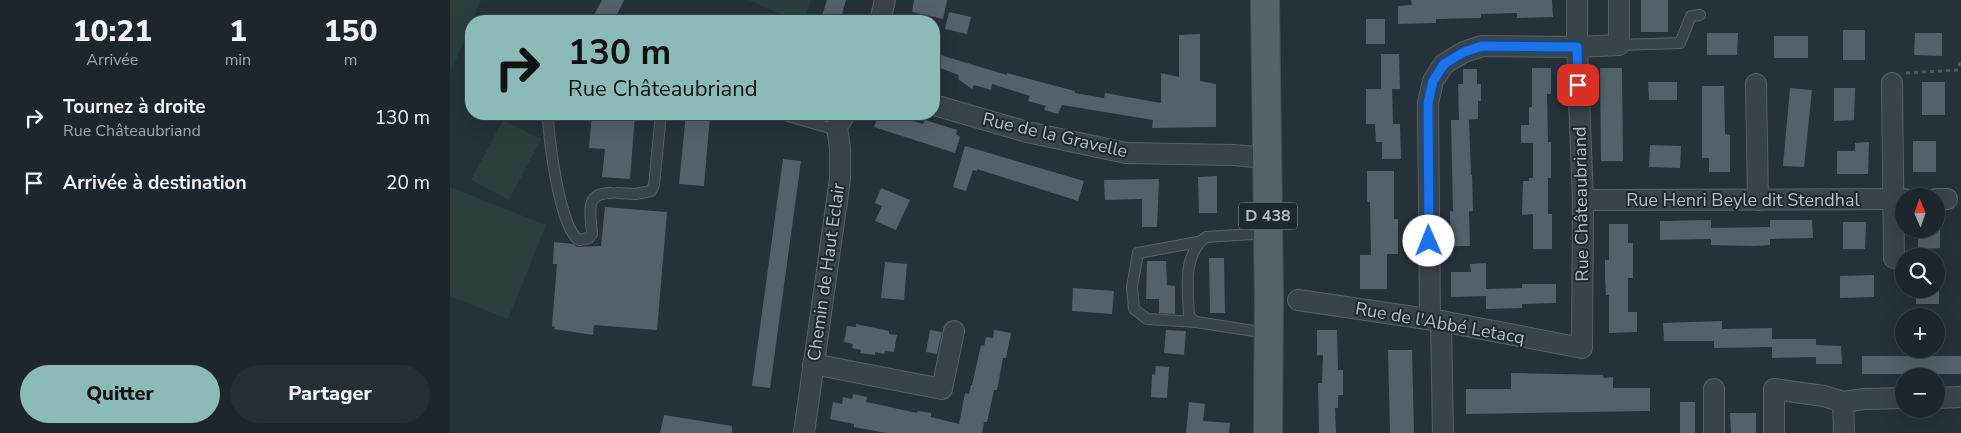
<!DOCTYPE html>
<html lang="fr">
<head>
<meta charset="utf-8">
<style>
	body { margin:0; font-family:"Nunito Sans",sans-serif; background:#252e34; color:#f1f3f6; height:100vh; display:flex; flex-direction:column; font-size:19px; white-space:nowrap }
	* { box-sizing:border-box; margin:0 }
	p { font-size:16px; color:#a0a5a9 }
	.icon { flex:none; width:28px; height:28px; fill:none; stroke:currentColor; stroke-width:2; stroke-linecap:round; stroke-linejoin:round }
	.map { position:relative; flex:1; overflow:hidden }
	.details { display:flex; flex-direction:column; background:#1c262c; width:450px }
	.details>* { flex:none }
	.guide { position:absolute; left:15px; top:15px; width:475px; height:105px; border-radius:20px; box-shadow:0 5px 20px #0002,0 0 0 1px #3a4348; background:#8bbbb9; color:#111; overflow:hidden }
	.needle { width:32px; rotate:358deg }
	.fabs { position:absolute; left:1445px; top:188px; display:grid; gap:10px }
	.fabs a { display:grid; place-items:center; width:50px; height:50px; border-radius:50%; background:#1c262c; box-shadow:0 5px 20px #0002,0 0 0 1px #3a4348; font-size:25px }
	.pin { position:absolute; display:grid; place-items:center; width:42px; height:42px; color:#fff; margin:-21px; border-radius:10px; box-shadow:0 2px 8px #0006 }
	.me { position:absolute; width:55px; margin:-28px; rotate:359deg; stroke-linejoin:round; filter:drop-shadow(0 0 4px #0008) }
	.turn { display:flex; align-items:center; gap:18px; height:105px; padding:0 20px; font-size:22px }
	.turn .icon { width:65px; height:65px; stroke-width:2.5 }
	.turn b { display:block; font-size:35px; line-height:42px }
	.eta { display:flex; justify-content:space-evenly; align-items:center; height:85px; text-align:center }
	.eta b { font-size:30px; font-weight:800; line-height:35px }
	.cta { display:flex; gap:10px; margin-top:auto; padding:10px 20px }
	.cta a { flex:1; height:58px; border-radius:30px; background:#8bbbb9; color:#111; font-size:20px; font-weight:800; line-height:58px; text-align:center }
	.cta a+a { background:#252e34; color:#f1f3f6 }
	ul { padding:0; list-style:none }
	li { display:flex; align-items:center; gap:15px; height:65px; padding:0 20px }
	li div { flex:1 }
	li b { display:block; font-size:19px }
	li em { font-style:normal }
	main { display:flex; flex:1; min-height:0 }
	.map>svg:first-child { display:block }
	.green { fill:#2a3f3b }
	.building { fill:#53616a }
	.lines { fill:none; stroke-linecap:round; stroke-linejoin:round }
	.lane-casing { stroke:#576168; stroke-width:12 }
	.street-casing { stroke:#576168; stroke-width:22 }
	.primary-casing { stroke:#454f56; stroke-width:30 }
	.path { stroke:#495c5a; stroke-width:3; stroke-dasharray:4 4; stroke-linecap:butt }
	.lane { stroke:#39434a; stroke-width:10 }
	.street { stroke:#39434a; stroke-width:20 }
	.primary { stroke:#57636a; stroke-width:28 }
	.route-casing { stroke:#114b97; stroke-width:12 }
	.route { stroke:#1a73e8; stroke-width:9 }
	.labels { text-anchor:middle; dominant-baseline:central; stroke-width:4; stroke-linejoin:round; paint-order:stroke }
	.shield { fill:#1e282f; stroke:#879199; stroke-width:1 }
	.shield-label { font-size:16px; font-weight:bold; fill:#b4bec6 }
	.street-label { font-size:18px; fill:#b4bec6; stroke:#1e282f }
</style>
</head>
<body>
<main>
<section class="details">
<div class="eta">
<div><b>10:21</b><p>Arrivée</p></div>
<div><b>1</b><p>min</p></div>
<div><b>150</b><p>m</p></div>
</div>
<ul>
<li><svg class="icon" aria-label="right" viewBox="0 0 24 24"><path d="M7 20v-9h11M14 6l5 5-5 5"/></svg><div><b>Tournez à droite</b><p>Rue Châteaubriand</p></div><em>130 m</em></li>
<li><svg class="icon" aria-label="arrive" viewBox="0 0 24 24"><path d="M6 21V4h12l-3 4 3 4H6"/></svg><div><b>Arrivée à destination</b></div><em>20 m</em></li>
</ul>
<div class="cta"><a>Quitter</a><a>Partager</a></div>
</section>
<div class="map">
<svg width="1511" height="433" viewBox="0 0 1511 433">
	<rect width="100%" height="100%" fill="#25323a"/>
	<g class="green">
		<path d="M0,0H31L0,74Z"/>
		<path d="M299,0H361L354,21H346Z"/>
		<path d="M53,120L91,139L59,200L21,180Z"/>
		<path d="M0,187L96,225L58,319L0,296Z"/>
	</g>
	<g class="building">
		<path d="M152,0H174L164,21H152L143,17Z"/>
		<path d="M377,0H396L390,21H379L371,19Z"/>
		<path d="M464,0H497L493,19L462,12Z"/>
		<path d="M961,0H1102L1103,17L1067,18V13L1031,14V18L986,19V23L948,24V6L962,5Z"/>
		<rect x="1191" y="0" width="27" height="32"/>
		<path d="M499,12L521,17L517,34L495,29Z"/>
		<rect x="916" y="19" width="19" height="25"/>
		<rect x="1393" y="30" width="22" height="30"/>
		<path d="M1257,33H1288L1287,55H1257Z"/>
		<path d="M1465,33H1492V56L1464,55Z"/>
		<path d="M750,34V81L766,84V127L702,128L703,120L612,105L608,114L594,110L596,106L578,101L580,96L542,84L541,90L524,85L522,89L508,79L509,75L484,66L487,54L557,75V73L625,91V93L654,98L655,93L711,103V73L729,77V35Z"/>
		<rect x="1324" y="36" width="34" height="22"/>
		<path d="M931,54H949L950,89H939H942L943,124H950L951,159H932V142H926L925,124H916V89H931Z"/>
		<path d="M1082,68H1101V94H1097L1098,142H1101V178H1098V214H1102V249H1083V214L1072,215L1073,181H1079V178H1083V143H1071V125H1079V107H1082Z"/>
		<path d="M1150,68H1172L1173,161H1151Z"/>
		<path d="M1013,69H1027V84H1031V101H1028V119L1017,120H1019L1021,175H1022L1023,211H1019L1020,246H1000V211H1003L1001,120H1009L1008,84H1013Z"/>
		<path d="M1198,82H1227V100H1199Z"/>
		<rect x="1472" y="82" width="23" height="33"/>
		<path d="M1252,86H1274L1275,134L1280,135V172H1259V158H1252Z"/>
		<path d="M1340,88L1362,90L1354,167L1333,166Z"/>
		<path d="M1384,88H1405L1404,120L1384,121Z"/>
		<path d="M142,114H185L180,179L152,177L155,149L139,148Z"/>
		<path d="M236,114L260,116L254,186L229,184Z"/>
		<path d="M429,114H439L473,124L475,120L507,130L506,134L510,137L505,153L424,127Z"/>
		<rect x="1463" y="141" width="23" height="31"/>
		<path d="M1419,142L1418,174H1387V151H1405V143Z"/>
		<path d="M1200,145L1231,146L1230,168L1199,167Z"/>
		<path d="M515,146L634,181L628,201L527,169V171L523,170L516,191L503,187Z"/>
		<path d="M333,159L351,161L320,388L302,386Z"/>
		<path d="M917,171H944V219H948V254H937V289H910V255H921L920,202H917Z"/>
		<path d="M767,176V213H749L748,177Z"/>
		<path d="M709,179L707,227H692V199L655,200L654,180Z"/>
		<path d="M431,188L460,200L446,230L425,221L432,206L425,203Z"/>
		<path d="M155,207L217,212L207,330L144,325L143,335L104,329L105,327L102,326L107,264H103L104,242L123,244L127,247L151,246Z"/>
		<path d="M1261,220V228L1320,227V220H1362L1363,238L1320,239V237V245L1305,246L1261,245V239L1210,240V221Z"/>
		<path d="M1393,222H1416L1415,249H1393Z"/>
		<path d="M1159,224H1178V243H1183V278H1178V312H1187V332L1159,333V295H1156L1155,278V260H1159Z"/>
		<path d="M1468,229H1490V248L1468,249Z"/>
		<path d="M759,258H774L775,313H760Z"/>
		<path d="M697,261H716L717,285L725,286V314L709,313V299H696Z"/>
		<path d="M435,262L457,264L454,300L431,298Z"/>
		<path d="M1036,263V289L1072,288V284H1106V303L1072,304V308L1036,309V296L1001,297V272H1021L1020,264Z"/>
		<path d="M1424,275V297L1390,298V276Z"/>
		<path d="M623,288L664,291L662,314L622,311Z"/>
		<rect x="1466" y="289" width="23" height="15"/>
		<path d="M1272,321V329L1322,328V347L1264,348V341H1214L1213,323Z"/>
		<path d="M406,324L439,331V334L447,335L444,352L435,351L434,354L425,352V355L410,353L411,350L402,348L403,344L394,342L397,326L406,327Z"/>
		<path d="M480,330L492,332L487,354L476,352Z"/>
		<path d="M544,330L561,333L556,358H553L547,390H544L537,422H534L532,433H436L404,427V424L380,419L383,402L392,404L393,397L402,399L403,394L417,397L416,402L426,404L467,413L468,411L481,413V417L509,424L515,393L519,394L521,385H522L531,345L534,346L536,337L543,338Z"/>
		<path d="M716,330L736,331L734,355L714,353Z"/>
		<path d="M867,330H887L888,370H893V395H888V408H885L886,433H869L868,383H872L873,355H867Z"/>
		<path d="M1322,339H1366V357L1322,358Z"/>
		<path d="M1366,345L1391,346L1392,364H1366Z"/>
		<path d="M938,350H962L964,433H940Z"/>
		<rect x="1412" y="356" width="99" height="18"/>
		<path d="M706,366L719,367L717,398L701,397L702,374L705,375Z"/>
		<path d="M1061,373L1153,375L1154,378L1163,377V388H1200V411L1016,414V389H1061Z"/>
		<path d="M739,402L755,404L753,421L780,423L779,433H736Z"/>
		<rect x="1230" y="402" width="15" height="31"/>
		<path d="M1280,413H1306V433H1281Z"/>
		<path d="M214,415L282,426V433H210Z"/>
	</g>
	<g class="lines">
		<g class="lane-casing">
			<g id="lane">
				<path d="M1169,45L1230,43L1241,16L1250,15"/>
				<path d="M98,114C98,137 110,230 129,240L139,238L142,234C141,214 133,193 161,193"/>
				<path d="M331,114L387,130"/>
				<path d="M167,193L186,194L201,191L204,185L211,114"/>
				<path d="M817,233L756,237C732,255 738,289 739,316L746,322L817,333"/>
				<path d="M746,322L697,319L684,309L682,287L688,253L748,242"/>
			</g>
		</g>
		<g class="street-casing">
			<g id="street">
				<path d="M430,21L435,0"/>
				<path d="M1442,83L1444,258"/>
				<path d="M1306,84L1308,200"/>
				<path d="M484,105L577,132L676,153L783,155L817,158"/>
				<path d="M1486,199H1497"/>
				<path d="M1133,200L1454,199"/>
				<path d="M848,300L991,321L1132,348L1133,200L1127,47V0"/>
				<path d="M980,319L978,103L983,81L994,64L1014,52L1032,46L1127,47L1169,45V0"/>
				<path d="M991,321L993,433"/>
				<path d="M363,364L492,389L504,331"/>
				<path d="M1264,389V433"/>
				<path d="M1486,398L1511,397"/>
				<path d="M1393,402L1394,433"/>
				<path d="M354,433L390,179V148L387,127L395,114"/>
				<path d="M1324,433V389L1374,396L1393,402L1414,399L1454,398"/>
			</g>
		</g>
		<g class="primary-casing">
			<path id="primary" d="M815,0L819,298L818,433"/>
		</g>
		<path class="path" d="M1456,73L1508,70L1511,59"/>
		<use href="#lane" class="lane"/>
		<use href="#street" class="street"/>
		<use href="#primary" class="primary"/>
	</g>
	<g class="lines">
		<g class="route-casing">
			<path id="route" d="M979,241L978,103L983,81L994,64L1014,52L1032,46L1127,47L1128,85"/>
		</g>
		<use href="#route" class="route"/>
	</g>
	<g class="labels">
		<rect class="shield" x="789" y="202.5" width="58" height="27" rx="4"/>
		<g class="shield-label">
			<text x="818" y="216">D 438</text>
		</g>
		<g class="street-label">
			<text transform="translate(605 135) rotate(13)">Rue de la Gravelle</text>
			<text x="1293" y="200">Rue Henri Beyle dit Stendhal</text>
			<text transform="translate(1131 204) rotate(-91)">Rue Châteaubriand</text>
			<text transform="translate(376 272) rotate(-82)">Chemin de Haut Eclair</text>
			<text transform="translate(990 323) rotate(10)">Rue de l'Abbé Letacq</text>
		</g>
	</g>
</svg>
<div class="fabs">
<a><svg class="needle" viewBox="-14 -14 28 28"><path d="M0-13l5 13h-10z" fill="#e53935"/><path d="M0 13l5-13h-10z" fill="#a0a5a9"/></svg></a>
<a><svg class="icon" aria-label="search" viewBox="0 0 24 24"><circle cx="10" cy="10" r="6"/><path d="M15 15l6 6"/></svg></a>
<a>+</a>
<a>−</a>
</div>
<div class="pin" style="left:1128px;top:85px;background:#d93025"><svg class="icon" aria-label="arrive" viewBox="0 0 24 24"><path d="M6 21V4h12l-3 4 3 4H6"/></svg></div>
<svg class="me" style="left:979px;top:241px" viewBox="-20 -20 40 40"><circle r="19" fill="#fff"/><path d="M0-13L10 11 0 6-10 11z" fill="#1a73e8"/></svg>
<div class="guide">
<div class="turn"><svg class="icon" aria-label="right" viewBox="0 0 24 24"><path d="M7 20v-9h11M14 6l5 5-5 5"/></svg><div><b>130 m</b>Rue Châteaubriand</div></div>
</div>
</div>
</main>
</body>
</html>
